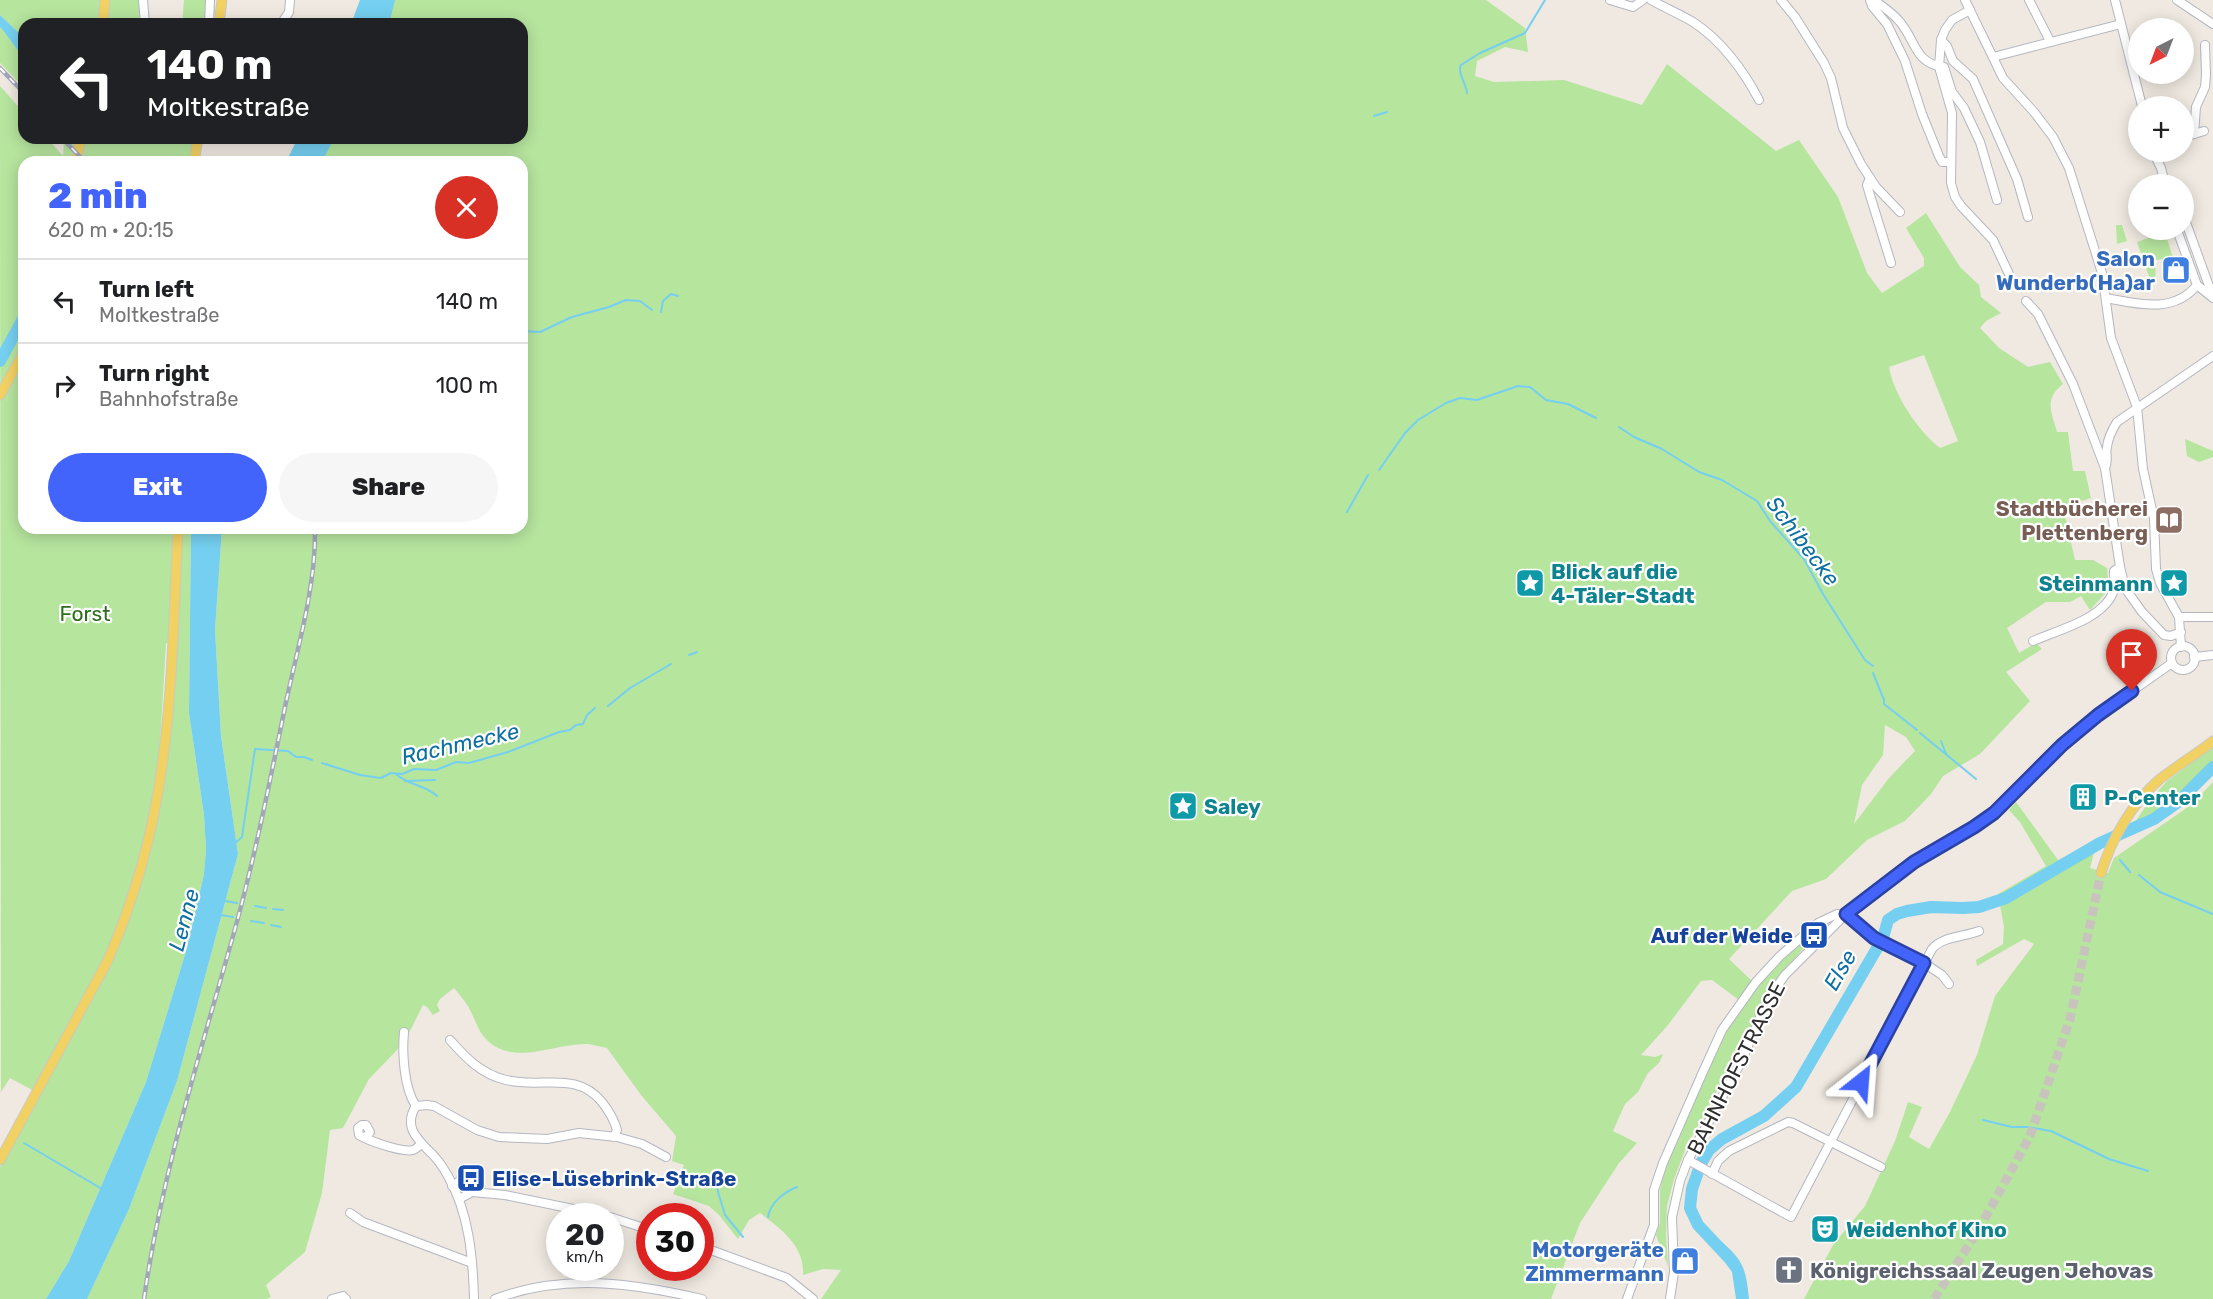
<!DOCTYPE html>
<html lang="en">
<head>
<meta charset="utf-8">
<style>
	body { margin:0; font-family:Rubik,sans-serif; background:#f6f6f6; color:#202124; height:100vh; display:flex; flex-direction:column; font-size:22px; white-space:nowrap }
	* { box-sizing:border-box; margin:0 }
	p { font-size:20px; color:#757577 }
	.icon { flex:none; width:33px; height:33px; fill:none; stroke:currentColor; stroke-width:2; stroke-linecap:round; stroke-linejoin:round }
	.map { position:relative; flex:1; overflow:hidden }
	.side { position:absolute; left:18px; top:156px; width:510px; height:378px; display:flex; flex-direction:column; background:#fff; border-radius:18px; box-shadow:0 3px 15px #0003 }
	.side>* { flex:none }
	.hud { position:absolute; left:18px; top:18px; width:510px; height:126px; border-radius:18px; box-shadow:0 3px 15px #0003; background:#202124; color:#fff; overflow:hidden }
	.needle { width:39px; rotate:222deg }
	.buttons { position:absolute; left:2128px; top:18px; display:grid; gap:12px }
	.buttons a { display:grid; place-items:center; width:66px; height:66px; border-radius:50%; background:#fff; box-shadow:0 3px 15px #0003; font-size:30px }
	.speed { position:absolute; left:546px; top:1203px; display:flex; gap:12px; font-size:30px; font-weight:700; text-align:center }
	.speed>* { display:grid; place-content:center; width:78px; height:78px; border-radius:50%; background:#fff; box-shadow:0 3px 15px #0003; line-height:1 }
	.speed small { font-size:15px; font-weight:400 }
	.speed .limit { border:9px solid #d22; background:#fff; color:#111 }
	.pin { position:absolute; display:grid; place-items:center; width:51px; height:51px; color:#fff; margin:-62px -26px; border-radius:50% 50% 50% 0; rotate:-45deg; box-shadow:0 0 6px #0007 }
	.pin .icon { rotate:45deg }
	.me { position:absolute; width:66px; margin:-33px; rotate:28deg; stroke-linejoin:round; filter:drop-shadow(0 0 4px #0008) }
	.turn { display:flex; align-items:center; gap:21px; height:126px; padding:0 30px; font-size:27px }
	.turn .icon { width:78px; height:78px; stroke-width:2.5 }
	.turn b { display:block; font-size:42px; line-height:51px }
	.round { display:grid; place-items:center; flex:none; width:63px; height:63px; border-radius:32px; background:#f6f6f6 }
	.headline { display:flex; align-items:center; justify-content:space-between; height:102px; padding:0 30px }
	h1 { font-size:36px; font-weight:800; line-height:45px; color:#4264fb }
	.cta { display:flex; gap:12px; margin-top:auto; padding:12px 30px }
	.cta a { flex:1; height:69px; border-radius:36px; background:#4264fb; color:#fff; font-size:24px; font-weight:800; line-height:69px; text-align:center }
	.cta a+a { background:#f6f6f6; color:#202124 }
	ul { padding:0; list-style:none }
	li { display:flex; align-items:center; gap:18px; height:84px; padding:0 30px; border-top:2px solid #e0e0e0 }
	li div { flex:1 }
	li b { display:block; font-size:22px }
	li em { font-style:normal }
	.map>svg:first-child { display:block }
	.green { fill:#b6e59e; fill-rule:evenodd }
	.water { fill:#75cff0 }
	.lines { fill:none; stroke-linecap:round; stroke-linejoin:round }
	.stream { stroke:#75cff0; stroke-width:2 }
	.canal { stroke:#75cff0; stroke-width:7 }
	.river { stroke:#75cff0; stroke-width:12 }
	.major-tunnel { stroke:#c8c4bd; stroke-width:9; stroke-dasharray:9 4.5; stroke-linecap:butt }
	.minor-casing { stroke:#b4b7c1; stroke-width:10 }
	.major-casing { stroke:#c9c9c9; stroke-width:11 }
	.minor { stroke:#fff; stroke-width:8 }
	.major { stroke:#f2d163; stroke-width:9 }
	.rail-casing { stroke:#a3a6b8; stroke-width:4.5 }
	.rail { stroke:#fff; stroke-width:2; stroke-dasharray:7; stroke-linecap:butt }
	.route-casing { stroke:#2b41a3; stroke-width:15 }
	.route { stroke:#4264fb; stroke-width:10 }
	.labels { text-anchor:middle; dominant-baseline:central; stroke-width:4.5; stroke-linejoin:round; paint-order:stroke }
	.shop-label { font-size:21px; font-weight:bold; fill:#366cbe; stroke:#fff; text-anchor:end }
	.education-label { font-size:21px; font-weight:bold; fill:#785e54; stroke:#fff; text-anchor:end }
	.culture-label { font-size:21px; font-weight:bold; fill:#0d838f; stroke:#fff; text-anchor:start }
	.park-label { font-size:21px; fill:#2c6e1b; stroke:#fff }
	.transit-label { font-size:21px; font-weight:bold; fill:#164399; stroke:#fff; text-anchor:end }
	.street-label { font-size:21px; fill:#2e2e2e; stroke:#fff }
	.worship-label { font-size:21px; font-weight:bold; fill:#5b616d; stroke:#fff; text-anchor:start }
	.water-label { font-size:22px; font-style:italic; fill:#0d6fa3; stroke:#fff }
</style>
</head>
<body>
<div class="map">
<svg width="2213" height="1299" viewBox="0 0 2213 1299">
	<rect width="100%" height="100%" fill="#efe9e1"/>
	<g class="green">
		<path d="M0,0H143L145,24H24V38L0,15Z"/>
		<path d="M184,0H215L214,24H182Z"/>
		<path d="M361,0H1486L1525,28L1528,52L1505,47L1477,61L1475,76L1494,82L1564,80L1642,105L1667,64L1776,151L1799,140L1838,197L1867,273L1882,293L1924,266V258L1906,228L1926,213L1960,267L1979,285L1981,297L2001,313L1986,321L1980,328L1999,348L2028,367L2050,362L2063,384C2044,399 2051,411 2057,432H2068L2073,471H2085L2091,498L2063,507L2075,560H2093L2107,568L2109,589L2090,610L2081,596L2070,602H2046L2007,628L2019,653L2036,643L2042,649L2006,672L2030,701L1980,754L1943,776L1931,794L1905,821L1867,840L1826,879L1792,891L1729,959L1753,982L1772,970L1803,940L1807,944L1770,987L1733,1062L1687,1145L1674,1179L1667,1206L1666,1235L1668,1266L1656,1235L1660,1223V1190L1665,1169L1710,1063L1715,1037L1726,1016L1739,1000L1712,980L1701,981L1668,1025L1641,1055L1655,1057L1663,1054L1659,1063L1648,1073L1638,1092L1625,1104L1613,1131L1637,1143L1619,1163L1580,1223L1551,1299H821L841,1270L823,1269L803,1275C805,1246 781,1229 760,1213L749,1220L738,1239L719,1215L709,1206L673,1194L684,1165L672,1161L676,1136L641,1095L607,1048C601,1047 595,1045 589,1044C556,1042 518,1066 489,1042C478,1033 475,1018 468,1006C464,1000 459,994 454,988L440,999L437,1005L440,1011L433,1015L427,1007L423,1005L408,1035L396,1051L369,1079L343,1128L330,1130L322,1193L305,1252L266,1285L271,1297L267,1299H87L129,1209L177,1081L238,854L221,736L215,630L222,528H522V162H286L298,138H522V24H352ZM1924,355L1958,441L1940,448C1919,432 1893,394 1889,367ZM1885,725L1906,737L1915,751L1889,778L1854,824L1862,785L1883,755Z"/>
		<path d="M0,27C9,37 15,48 24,57V88L0,63Z"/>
		<path d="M0,86L24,113V138H47L63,156L64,138H197L194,162H24V528H191L189,713L204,815L206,849L204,874L187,948L146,1082L69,1261L46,1299H0V1167L111,962L167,759L174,700L176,643H166L159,761L152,804L134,877L120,925L105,958L34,1091L10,1078L1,1092Z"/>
		<path d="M2116,225H2122L2127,241L2117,244Z"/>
		<path d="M2165,232L2173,258L2156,260L2155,282H2151L2137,242Z"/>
		<path d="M2185,439L2213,451V457L2199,462L2187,456Z"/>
		<path d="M2213,747V763L2180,795L2132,826L2151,799L2167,781Z"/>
		<path d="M2213,782V1299H1804L1833,1245L1865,1206L1895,1141L1908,1102L1922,1107L1909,1137L1929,1149L1950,1112L1977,1055L1995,996L2034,944L2024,939L1977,966L1976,960L2003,944L2004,927L1998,894L2046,866L2020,822L2009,810L2016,802L2058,860L2097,841L2090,868L2108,873L2114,858L2191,805Z"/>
	</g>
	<g class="water">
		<path d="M360,0H395L389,24H351Z"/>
		<path d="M0,15L24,38V57C15,48 9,37 0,27Z"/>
		<path d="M298,138H334L322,162H286Z"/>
		<path d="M191,528H222L215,630L221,736L238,854L177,1081L129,1209L87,1299H46L69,1261L146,1082L187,948L204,874L206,849L204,815L189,713Z"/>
		<path d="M1722,1242C1744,1261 1746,1270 1749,1299H1736L1732,1272L1715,1249Z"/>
	</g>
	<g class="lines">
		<g class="stream">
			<path d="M1467,93C1466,83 1457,73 1461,65L1480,53L1525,33L1545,0"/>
			<path d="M1374,116L1387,112"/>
			<path d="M661,312L663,301L671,294L678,296"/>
			<path d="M522,331L540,332L572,317L609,307L626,300L640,301L652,310"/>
			<path d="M1619,427L1634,437L1662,449L1699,472L1722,480L1757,501L1770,521L1804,559L1823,594L1865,660L1873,666"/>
			<path d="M1379,470L1405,433L1418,420L1446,403L1460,398L1477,400L1518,386L1530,387L1546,400L1568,404L1596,418"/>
			<path d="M1347,512L1368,475"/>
			<path d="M689,655L697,652"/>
			<path d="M1873,673L1884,700V704L1917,730"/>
			<path d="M608,706L630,688L671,664"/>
			<path d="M1920,733L1976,779"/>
			<path d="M1941,741L1946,754"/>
			<path d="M322,763L360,775L381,778L391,773L402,774L414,769L436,770L456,762L469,763L508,752L559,732L570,730L576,725L583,724L587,715L595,708"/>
			<path d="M396,774C409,786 424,784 437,796"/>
			<path d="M405,781L435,780"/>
			<path d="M234,844L242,837L255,749L288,751L296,757H304L312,760"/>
			<path d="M2120,860L2130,872"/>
			<path d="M2139,875L2160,892L2213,914"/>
			<path d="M225,901L237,903"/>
			<path d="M255,906L266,908"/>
			<path d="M273,909L283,910"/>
			<path d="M221,915L233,917"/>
			<path d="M251,921L264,923"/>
			<path d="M271,925L281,927"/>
			<path d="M1983,1120L2012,1127H2027L2051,1131L2109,1159L2148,1171"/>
			<path d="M24,1143L102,1189"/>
			<path d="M716,1185L725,1215L743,1237"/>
			<path d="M768,1217C770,1203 784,1192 797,1187"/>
		</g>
		<path class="canal" d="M24,217V236"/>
		<g class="river">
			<path d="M0,361L24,317"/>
			<path d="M1728,1257L1698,1225L1690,1208L1692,1189L1701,1163L1709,1150L1722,1139L1764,1116L1796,1087L1883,938L1888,920L1897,914L1907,911L1931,907L1963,908L1979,907L2006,898L2100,843L2154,819L2178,802L2213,767"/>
		</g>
		<path class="major-tunnel" d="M1934,1299L1979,1229L2030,1136L2070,1019L2101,873"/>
		<g class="minor-casing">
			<g id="minor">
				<path d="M143,0L145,24"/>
				<path d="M1610,0L1633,7L1643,0"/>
				<path d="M1651,0C1665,8 1680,14 1693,22C1721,40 1744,71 1759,100"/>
				<path d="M1781,0L1795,17L1824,63L1831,78L1843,128L1861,164L1876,187L1900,212"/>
				<path d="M1870,0L1872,6L1887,24L1905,61L1922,114L1939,156L1942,162H1950"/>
				<path d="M1874,0C1883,7 1893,13 1900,22C1916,41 1915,64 1944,67L1952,92L1964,108L1980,142L1997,200"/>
				<path d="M1965,0L2003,78L2034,112L2053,137L2069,168L2102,273L2111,338L2137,407L2143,469L2154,519L2156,569L2160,583L2179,617L2181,647"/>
				<path d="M2029,0L2050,41"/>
				<path d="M2115,0L2142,106"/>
				<path d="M2177,0L2213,24"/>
				<path d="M1970,10L1952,20L1945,30L1941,40L1939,67L1952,113L1951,183L1955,197L1961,206L1993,240L2009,274"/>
				<path d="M209,24L210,0"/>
				<path d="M281,24L289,12L290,0"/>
				<path d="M1941,40L1947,46L1953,61L1973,79L2017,179L2028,217"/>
				<path d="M1993,57L2121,24"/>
				<path d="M2194,134L2204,131"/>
				<path d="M2184,137L2194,134L2196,107L2205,87L2206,75L2205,45"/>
				<path d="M2153,152L2161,168L2165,184"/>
				<path d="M1870,178L1867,185L1869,192L1891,263"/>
				<path d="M2184,217L2213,297"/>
				<path d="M2177,230L2197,285L2213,298"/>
				<path d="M2106,298C2138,304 2174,314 2197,285"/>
				<path d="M2026,301L2038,314L2073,384L2105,468L2120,567L2125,588L2142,612L2164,635L2171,636L2181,632"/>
				<path d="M2105,468C2109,460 2105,455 2107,447C2108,438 2112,430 2117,422L2213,356"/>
				<path d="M2179,617H2213"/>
				<path d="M2033,641C2058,630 2107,618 2114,589C2115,583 2114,577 2114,571L2120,567"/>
				<circle cx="2183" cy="658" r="12"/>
				<path d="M2194,657L2213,655"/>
				<path d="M404,1032C402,1053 404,1089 416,1106"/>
				<path d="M450,1040C466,1058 481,1074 506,1080C541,1089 576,1070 602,1102C609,1111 614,1119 617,1130L614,1137"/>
				<path d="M416,1106L427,1105L434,1106L477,1130L499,1137L547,1139L579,1133L617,1137L642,1144L666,1157"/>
				<path d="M416,1106C404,1125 415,1137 428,1150C436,1157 443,1167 448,1176C469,1213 473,1257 474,1299"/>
				<path d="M366,1137L370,1132L366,1125H362L358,1128L359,1135C367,1140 402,1153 413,1150C416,1149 419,1146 421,1144"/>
				<path d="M1688,1160L1791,1217L1932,949C1943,936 1964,937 1979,931"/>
				<path d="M1712,1174L1718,1161L1729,1151L1788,1122L1793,1123L1881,1167"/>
				<path d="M452,1186L461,1180L470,1183L472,1192L459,1199"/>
				<path d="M472,1192L505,1195L607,1216"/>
				<path d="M350,1213L363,1222L472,1263"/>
				<path d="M610,1217L650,1230"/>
				<path d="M700,1246L787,1278L813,1299"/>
				<path d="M332,1299L343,1296L346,1299"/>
				<path d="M495,1299C563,1273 633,1283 702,1299"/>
				<path d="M1627,1299L1654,1225V1190L1663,1163L1702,1074L1722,1030L1756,982L1780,956L1818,923L1837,914H1846L1874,938L1924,963L1942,975L1949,984"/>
				<path d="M1670,1299L1674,1272L1672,1217L1680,1181L1688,1160L1741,1062L1768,999L1785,975L1846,914L1914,862L1994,813L2062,745L2098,715L2172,663"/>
			</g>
		</g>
		<g class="major-casing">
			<g id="major">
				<path d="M103,24L105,0"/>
				<path d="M219,24L222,0"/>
				<path d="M76,162L81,138"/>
				<path d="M194,162L198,138"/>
				<path d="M0,395L24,352"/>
				<path d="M2101,873C2112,838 2132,803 2160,779C2177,766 2196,754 2213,741"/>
				<path d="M0,1160L108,960C135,898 153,833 162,766C173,688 174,607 178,528"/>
			</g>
		</g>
		<use href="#minor" class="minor"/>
		<use href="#major" class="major"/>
		<g class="rail-casing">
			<g id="rail">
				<path d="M0,68L24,93"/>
				<path d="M62,138L85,162"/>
				<path d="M144,1299C162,1172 201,1051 235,929C255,856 270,781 285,707C297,649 316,588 315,528"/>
			</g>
		</g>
		<use href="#rail" class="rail"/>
	</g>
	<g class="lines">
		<g class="route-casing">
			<path id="route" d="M1861,1082L1924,963L1874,938L1846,914L1914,862L1974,827L1994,813L2062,745L2098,715L2132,691"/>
		</g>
		<use href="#route" class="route"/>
	</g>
	<defs>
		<g id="shop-square" transform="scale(1.5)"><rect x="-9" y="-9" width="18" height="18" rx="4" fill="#3f7fe0" stroke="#fff"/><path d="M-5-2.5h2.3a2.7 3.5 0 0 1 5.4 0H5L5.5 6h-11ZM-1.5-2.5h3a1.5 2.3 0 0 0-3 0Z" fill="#fff"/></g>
		<g id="library-square" transform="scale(1.5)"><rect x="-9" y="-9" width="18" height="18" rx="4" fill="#8d6e63" stroke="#fff"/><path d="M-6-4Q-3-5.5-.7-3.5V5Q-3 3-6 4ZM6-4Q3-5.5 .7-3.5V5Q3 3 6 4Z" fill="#fff"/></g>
		<g id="sight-square" transform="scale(1.5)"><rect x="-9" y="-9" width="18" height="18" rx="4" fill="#0f9aa8" stroke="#fff"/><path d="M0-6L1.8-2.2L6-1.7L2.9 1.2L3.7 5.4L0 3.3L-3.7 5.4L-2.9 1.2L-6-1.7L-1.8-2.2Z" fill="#fff"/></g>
		<g id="building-square" transform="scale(1.5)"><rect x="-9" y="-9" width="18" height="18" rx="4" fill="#0f9aa8" stroke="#fff"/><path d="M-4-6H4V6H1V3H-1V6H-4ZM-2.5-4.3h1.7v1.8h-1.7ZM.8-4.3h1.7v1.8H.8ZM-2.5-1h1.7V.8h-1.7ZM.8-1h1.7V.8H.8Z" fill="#fff"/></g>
		<g id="bus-square" transform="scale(1.5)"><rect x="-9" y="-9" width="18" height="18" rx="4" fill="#1a4fb4" stroke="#fff"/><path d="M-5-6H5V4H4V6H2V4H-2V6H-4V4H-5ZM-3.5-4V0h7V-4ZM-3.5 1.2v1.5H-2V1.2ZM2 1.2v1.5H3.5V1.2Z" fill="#fff"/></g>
		<g id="theatre-square" transform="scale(1.5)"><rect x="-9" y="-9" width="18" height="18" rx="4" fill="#0f9aa8" stroke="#fff"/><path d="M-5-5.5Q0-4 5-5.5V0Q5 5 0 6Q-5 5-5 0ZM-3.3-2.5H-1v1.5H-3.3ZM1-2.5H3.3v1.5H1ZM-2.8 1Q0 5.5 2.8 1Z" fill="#fff"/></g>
		<g id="church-square" transform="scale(1.5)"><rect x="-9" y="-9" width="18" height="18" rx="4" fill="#6b7280" stroke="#fff"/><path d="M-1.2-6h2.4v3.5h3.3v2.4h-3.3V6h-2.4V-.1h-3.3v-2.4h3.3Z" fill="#fff"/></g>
	</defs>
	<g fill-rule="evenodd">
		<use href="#shop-square" x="2176" y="270"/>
		<use href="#library-square" x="2169" y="520"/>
		<use href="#sight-square" x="1530" y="583"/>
		<use href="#sight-square" x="2174" y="583"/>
		<use href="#building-square" x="2083" y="797"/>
		<use href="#sight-square" x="1183" y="806"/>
		<use href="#bus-square" x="1814" y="935"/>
		<use href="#bus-square" x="471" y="1178"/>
		<use href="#theatre-square" x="1825" y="1229"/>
		<use href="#shop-square" x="1685" y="1261"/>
		<use href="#church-square" x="1789" y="1270"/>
	</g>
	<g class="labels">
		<g class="shop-label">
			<text x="2155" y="258">Salon<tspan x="2155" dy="24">Wunderb(Ha)ar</tspan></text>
			<text x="1664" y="1249">Motorgeräte<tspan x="1664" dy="24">Zimmermann</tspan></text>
		</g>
		<g class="education-label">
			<text x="2148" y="508">Stadtbücherei<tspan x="2148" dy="24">Plettenberg</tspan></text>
		</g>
		<g class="culture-label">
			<text x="1551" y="571">Blick auf die<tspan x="1551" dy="24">4-Täler-Stadt</tspan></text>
			<text x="2153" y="583" text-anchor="end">Steinmann</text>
			<text x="2104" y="797">P-Center</text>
			<text x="1204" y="806">Saley</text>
			<text x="1846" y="1229">Weidenhof Kino</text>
		</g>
		<g class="park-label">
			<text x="85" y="613">Forst</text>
		</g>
		<g class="transit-label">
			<text x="1793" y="935">Auf der Weide</text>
			<text x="492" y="1178" text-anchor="start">Elise-Lüsebrink-Straße</text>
		</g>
		<g class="street-label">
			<text transform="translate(1736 1068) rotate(-63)">BAHNHOFSTRASSE</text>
		</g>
		<g class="worship-label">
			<text x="1810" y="1270">Königreichssaal Zeugen Jehovas</text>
		</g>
		<g class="water-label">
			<text transform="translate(1803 541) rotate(53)">Schibecke</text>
			<text transform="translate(460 744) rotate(-13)">Rachmecke</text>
			<text transform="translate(184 920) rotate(-75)">Lenne</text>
			<text transform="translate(1840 970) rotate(-60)">Else</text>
		</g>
	</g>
</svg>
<div class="buttons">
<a><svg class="needle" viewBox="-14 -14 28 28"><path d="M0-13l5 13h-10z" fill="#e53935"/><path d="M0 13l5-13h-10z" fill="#757577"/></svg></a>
<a>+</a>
<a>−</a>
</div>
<div class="speed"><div>20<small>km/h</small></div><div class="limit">30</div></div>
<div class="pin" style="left:2132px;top:691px;background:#d93025"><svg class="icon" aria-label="arrive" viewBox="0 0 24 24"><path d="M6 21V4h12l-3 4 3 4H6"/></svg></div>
<svg class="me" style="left:1861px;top:1082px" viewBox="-20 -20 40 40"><path d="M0-17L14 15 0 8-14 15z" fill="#4264fb" stroke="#fff" stroke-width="4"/></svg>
<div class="hud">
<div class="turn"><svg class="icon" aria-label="left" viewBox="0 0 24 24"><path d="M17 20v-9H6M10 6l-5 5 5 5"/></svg><div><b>140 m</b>Moltkestraße</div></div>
</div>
<section class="side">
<div class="headline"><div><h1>2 min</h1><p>620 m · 20:15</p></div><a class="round" style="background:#d93025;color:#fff"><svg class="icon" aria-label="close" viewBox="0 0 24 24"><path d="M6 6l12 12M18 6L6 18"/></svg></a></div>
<ul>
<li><svg class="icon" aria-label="left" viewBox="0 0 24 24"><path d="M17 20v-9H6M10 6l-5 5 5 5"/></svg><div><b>Turn left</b><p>Moltkestraße</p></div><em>140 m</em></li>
<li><svg class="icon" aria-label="right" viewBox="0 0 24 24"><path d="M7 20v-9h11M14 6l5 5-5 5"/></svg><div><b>Turn right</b><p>Bahnhofstraße</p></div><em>100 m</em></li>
</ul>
<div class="cta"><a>Exit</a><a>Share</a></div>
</section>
</div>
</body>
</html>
